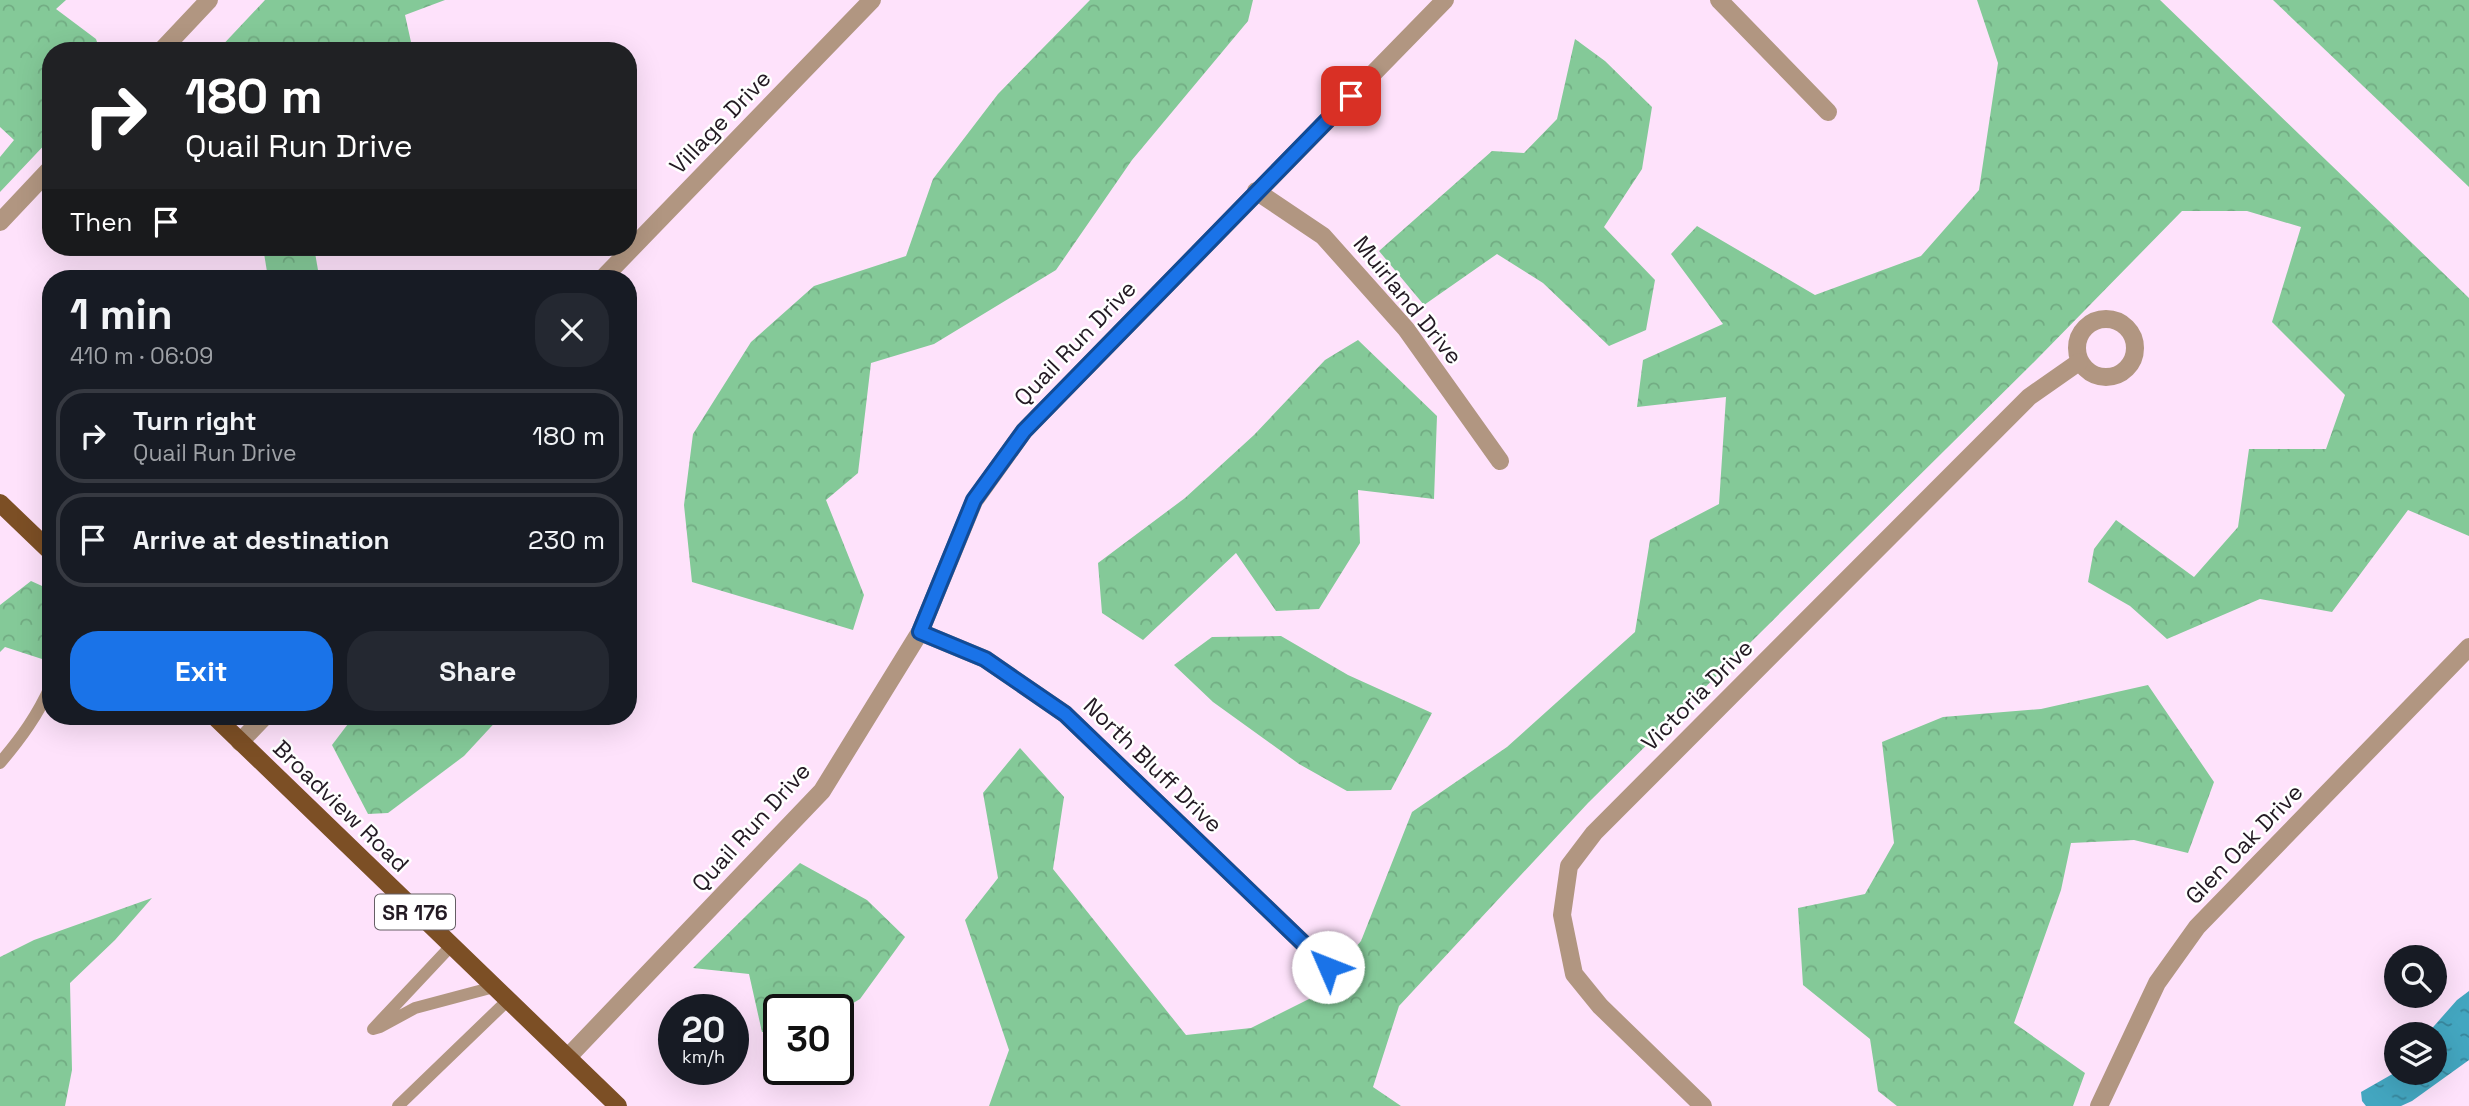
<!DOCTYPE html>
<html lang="en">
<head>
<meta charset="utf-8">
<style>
	body { margin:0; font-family:"Space Grotesk",sans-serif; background:#242831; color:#f1f3f6; height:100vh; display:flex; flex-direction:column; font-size:26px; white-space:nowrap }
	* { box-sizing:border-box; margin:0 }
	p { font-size:23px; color:#9ea1a6 }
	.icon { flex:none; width:38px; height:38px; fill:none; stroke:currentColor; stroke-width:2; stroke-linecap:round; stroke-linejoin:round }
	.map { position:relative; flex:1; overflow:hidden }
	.details { position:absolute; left:42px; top:270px; width:595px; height:455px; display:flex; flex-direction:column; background:#171b24; border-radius:28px; box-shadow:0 7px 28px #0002 }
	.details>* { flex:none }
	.banner { position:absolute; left:42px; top:42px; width:595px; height:214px; border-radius:28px; box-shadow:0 7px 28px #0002; background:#202124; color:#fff; overflow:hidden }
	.controls { position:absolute; left:2384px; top:945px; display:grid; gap:14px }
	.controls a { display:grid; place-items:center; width:63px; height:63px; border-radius:50%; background:#171b24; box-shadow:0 7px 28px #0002; font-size:35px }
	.speed { position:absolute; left:658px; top:994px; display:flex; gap:14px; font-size:35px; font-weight:700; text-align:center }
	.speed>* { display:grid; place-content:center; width:91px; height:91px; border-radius:50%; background:#171b24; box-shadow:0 7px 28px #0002; line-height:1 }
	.speed small { font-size:18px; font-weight:400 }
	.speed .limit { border:4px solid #111; border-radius:10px; background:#fff; color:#111 }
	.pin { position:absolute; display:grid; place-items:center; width:60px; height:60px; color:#fff; margin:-30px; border-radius:14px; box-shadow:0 4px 10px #0006 }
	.me { position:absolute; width:77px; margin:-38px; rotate:314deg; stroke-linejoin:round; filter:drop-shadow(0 0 5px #0008) }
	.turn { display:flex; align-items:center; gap:24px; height:147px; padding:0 28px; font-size:32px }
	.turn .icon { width:91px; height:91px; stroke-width:2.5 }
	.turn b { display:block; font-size:49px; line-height:60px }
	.then { display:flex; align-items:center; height:66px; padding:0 28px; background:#0003; gap:14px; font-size:26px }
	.round { display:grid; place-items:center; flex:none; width:74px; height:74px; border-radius:28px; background:#242831 }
	.headline { display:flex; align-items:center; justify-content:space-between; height:119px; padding:0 28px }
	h1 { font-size:42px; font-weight:700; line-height:52px }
	.cta { display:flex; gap:14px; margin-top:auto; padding:14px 28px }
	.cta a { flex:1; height:80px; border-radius:28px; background:#1a73e8; color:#fff; font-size:28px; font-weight:700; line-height:80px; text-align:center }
	.cta a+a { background:#242831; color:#f1f3f6 }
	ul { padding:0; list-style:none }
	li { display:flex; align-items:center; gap:21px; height:94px; margin:0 14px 10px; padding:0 14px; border:4px solid #363941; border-radius:28px }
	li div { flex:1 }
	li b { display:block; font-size:26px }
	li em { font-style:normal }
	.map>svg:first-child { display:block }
	.forest { fill:url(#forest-crowns) }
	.water { fill:url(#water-ripples) }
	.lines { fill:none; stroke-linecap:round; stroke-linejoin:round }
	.lane { stroke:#b19681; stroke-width:12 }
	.street { stroke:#b19681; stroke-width:18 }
	.primary { stroke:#7c4f25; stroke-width:18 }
	.route-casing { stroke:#114b97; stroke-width:18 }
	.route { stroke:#1a73e8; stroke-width:12 }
	.labels { text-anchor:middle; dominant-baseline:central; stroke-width:5; stroke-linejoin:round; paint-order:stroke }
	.shield { fill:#fff; stroke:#655f65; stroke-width:2 }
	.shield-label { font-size:21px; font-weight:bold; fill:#231a23 }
	.street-label { font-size:23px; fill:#231a23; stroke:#fff }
</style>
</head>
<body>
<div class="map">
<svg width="2469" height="1106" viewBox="0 0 2469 1106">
	<defs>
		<pattern id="forest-crowns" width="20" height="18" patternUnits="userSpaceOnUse" patternTransform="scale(1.75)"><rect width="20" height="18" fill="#84c998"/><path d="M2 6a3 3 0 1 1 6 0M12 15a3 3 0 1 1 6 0" fill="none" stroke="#72ac83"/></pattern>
		<pattern id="water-ripples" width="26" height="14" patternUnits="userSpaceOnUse" patternTransform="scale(1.75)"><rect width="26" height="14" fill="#43a6c0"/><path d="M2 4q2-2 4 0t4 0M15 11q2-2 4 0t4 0" fill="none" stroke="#38869c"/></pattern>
	</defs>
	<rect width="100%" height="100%" fill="#fee2fb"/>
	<g class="forest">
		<path d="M0,0H66L56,9L96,39L100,51H51V138L0,192V157L14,140L0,127Z"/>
		<path d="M265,0H445L405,15L413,51H217Z"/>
		<path d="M1090,0H1253L1248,21L1132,160L1056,270L934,344L871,363L858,473L826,500L864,595L853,630L692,582L684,505L693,434L751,342L814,286L906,256L933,179L998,94Z"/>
		<path d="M1977,0H2160L2469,298V536L2408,510L2332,612L2260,599L2167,639L2130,606L2088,582L2094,549L2116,520L2194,577L2238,527L2249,449H2326L2345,395L2272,322L2301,227L2247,211H2182L2037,359L1588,803L1399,1006L1373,1087L1401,1106H989L1009,1050L965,920L998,878L983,793L1020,748L1064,797L1053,869L1186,1035L1251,1028L1313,997L1361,941L1412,812L1507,747L1635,632L1650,540L1719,504L1726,397L1637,407L1643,360L1723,324L1671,254L1697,226L1815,295L1921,256L1979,190L1998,63Z"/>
		<path d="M2273,0H2469V187Z"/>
		<path d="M1575,39L1605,61L1652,107L1642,169L1604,227L1655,280L1646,330L1609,346L1543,283L1497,254L1424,305L1379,251L1492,151L1524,153L1557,119Z"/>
		<path d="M263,247H314L318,270L296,278H268Z"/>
		<path d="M1358,340L1437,416L1434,499L1358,490L1360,543L1319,609L1276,611L1236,553L1143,640L1102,613L1098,563L1185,498L1254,435L1325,360Z"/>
		<path d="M31,581L51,590V647L42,659L5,647L0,652V605Z"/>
		<path d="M1281,636L1348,675L1432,713L1391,790L1347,791L1299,764L1213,702L1174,665L1212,637Z"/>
		<path d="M2148,685L2214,782L2188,853L2134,840L2071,843L2061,890L2014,1023L2085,1073L2073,1106H1897L1878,1091L1870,1039L1803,985L1798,908L1865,894L1894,843L1882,742L1943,717L2041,709Z"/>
		<path d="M354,716H501L464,756L388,813L368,814L332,745Z"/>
		<path d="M800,863L867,900L905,937L860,999L838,1012V1010H779V1031L762,1032L749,974L693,968Z"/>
		<path d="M152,898L115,940L70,983L72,1070L65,1106H0V957L34,940Z"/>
	</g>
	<path class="water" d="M2469,991V1060L2412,1101L2401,1106H2366L2362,1101L2361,1092L2396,1072L2434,1073V1034H2427L2457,1000Z"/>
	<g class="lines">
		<g class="lane">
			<path d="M0,763C21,738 38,715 51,685"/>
			<path d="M451,946L373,1029L380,1027L415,1008L494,987"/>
			<path d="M398,1106L508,1000"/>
		</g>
		<g class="street">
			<path d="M1719,0L1828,112"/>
			<path d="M161,51L209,0"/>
			<path d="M1256,191L1323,236L1406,329L1500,461"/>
			<path d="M0,222L51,168"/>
			<path d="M603,278L872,0"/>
			<circle cx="2106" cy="348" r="29"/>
			<path d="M920,632L985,659L1065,714L1328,967"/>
			<path d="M240,742L265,716"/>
			<path d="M568,1057L822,791L920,632L974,501L1024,431L1445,0"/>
			<path d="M1703,1106L1600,1006L1574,974L1562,915L1569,866L1594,833L2029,397L2079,362"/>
			<path d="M2099,1106L2157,983L2197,927L2469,647"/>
		</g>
		<g class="primary">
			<path d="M0,503L51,552"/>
			<path d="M214,716L618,1106"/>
		</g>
	</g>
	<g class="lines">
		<g class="route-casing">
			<path id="route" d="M1328,967L1065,714L985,659L920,632L974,500L1024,431L1351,96"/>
		</g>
		<use href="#route" class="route"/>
	</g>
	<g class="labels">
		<rect class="shield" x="375" y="894.5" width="80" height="35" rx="5"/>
		<g class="shield-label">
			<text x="415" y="912">SR 176</text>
		</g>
		<g class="street-label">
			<text transform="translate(720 122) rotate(-46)">Village Drive</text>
			<text transform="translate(1408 300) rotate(51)">Muirland Drive</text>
			<text transform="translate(1075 343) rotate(-46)">Quail Run Drive</text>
			<text transform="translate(1697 695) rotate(-45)">Victoria Drive</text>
			<text transform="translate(1153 765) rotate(44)">North Bluff Drive</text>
			<text transform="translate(341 806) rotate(44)">Broadview Road</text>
			<text transform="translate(751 827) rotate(-48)">Quail Run Drive</text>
			<text transform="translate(2244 844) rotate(-46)">Glen Oak Drive</text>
		</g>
	</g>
</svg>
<div class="controls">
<a><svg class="icon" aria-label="search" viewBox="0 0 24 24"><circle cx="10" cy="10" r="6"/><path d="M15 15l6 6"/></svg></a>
<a><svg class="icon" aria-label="layers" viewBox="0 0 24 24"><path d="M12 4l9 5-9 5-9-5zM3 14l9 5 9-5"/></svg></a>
</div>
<div class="speed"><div>20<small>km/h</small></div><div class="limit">30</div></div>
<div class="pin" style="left:1351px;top:96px;background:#d93025"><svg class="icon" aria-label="arrive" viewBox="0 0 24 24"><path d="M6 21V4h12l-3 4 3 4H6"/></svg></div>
<svg class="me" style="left:1328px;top:967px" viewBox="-20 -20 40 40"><circle r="19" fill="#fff"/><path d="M0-13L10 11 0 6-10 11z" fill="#1a73e8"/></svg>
<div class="banner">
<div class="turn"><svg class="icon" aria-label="right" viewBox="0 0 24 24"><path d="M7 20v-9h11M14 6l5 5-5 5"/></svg><div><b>180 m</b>Quail Run Drive</div></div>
<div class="then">Then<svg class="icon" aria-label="arrive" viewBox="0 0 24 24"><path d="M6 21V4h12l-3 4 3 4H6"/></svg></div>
</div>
<section class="details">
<div class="headline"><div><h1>1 min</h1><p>410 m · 06:09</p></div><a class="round"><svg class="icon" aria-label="close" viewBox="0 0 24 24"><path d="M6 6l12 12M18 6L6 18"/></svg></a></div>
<ul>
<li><svg class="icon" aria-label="right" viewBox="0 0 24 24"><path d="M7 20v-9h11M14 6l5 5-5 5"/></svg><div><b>Turn right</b><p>Quail Run Drive</p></div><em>180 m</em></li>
<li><svg class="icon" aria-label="arrive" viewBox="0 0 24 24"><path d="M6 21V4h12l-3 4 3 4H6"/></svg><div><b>Arrive at destination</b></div><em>230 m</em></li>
</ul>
<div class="cta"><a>Exit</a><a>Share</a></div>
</section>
</div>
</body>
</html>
